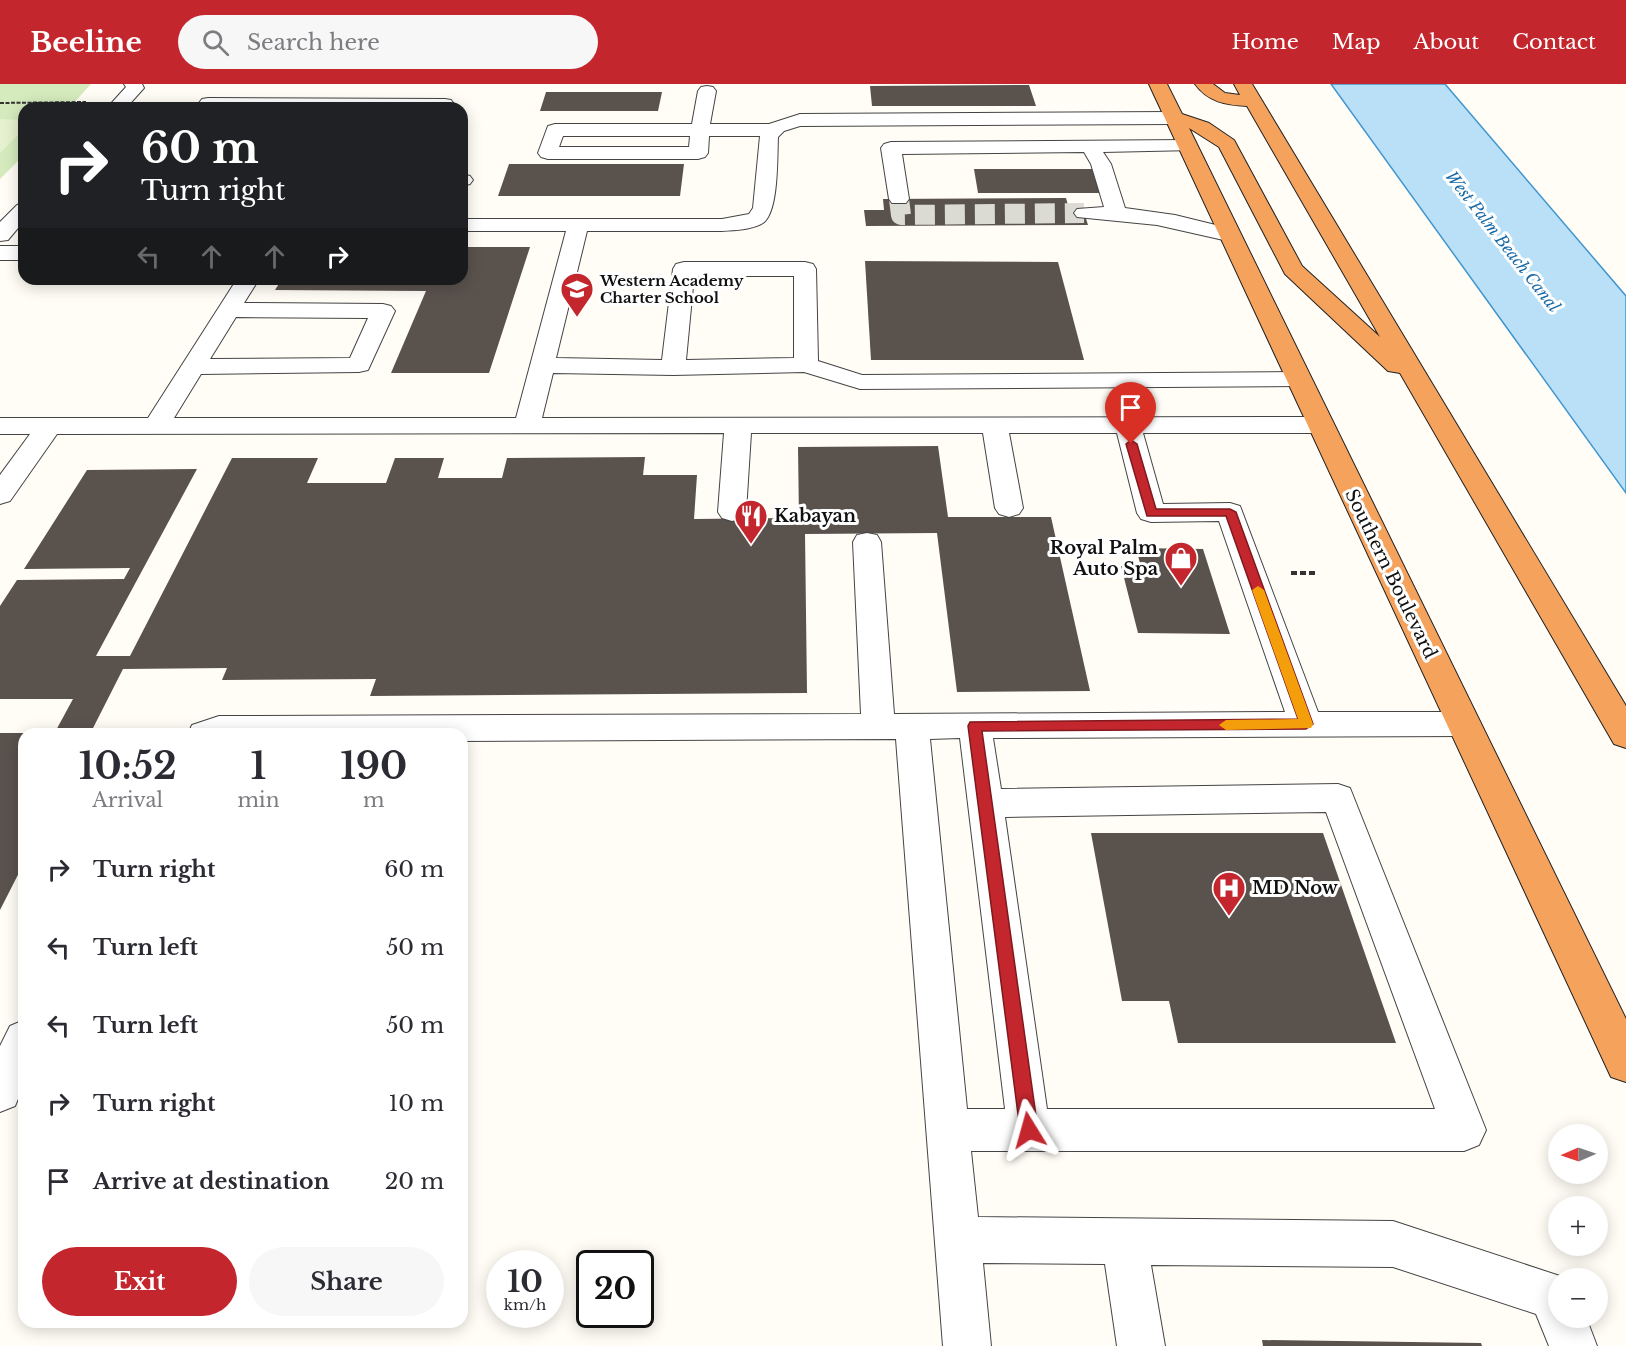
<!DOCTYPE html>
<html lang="en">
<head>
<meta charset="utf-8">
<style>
	body { margin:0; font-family:"Libre Baskerville",serif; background:#f7f7f7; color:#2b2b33; height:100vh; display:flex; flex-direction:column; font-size:22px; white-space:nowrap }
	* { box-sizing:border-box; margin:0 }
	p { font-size:20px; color:#7c7c81 }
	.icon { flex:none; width:33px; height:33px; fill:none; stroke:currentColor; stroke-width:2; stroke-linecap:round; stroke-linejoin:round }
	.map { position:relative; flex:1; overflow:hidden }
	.drawer { position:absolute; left:18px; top:644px; width:450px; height:600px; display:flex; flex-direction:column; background:#fff; border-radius:18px; box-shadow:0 3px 15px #0003 }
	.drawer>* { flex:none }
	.top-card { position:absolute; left:18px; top:18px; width:450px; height:183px; border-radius:18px; box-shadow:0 3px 15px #0003; background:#202124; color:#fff; overflow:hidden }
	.needle { width:39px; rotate:268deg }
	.controls { position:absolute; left:1548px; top:1040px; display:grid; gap:12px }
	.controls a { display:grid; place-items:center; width:60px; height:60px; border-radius:50%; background:#fff; box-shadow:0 3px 15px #0003; font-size:30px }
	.speed { position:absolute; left:486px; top:1166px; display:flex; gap:12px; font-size:30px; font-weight:700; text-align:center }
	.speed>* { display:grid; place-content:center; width:78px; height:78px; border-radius:50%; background:#fff; box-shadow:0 3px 15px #0003; line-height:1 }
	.speed small { font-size:15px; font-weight:400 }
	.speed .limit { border:3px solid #111; border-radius:9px; background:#fff; color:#111 }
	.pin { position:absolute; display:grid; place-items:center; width:51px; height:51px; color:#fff; margin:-62px -26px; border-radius:50% 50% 50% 0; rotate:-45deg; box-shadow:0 0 6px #0007 }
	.pin .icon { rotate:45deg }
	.me { position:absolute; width:66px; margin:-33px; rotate:352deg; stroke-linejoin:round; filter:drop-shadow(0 0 4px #0008) }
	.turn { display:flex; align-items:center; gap:21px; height:126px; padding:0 24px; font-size:27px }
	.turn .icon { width:78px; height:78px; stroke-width:2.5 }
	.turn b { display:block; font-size:42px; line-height:51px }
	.lanes { display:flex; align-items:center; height:57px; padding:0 24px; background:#0003; justify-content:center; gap:30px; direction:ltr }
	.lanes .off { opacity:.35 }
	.eta { display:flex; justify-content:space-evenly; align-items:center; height:102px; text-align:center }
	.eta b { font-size:36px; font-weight:800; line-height:42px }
	.button { display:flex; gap:12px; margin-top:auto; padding:12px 24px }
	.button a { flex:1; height:69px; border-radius:36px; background:#c4262e; color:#fff; font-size:24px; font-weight:800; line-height:69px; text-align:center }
	.button a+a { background:#f7f7f7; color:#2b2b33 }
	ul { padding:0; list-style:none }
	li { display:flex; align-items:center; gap:18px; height:78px; padding:0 24px }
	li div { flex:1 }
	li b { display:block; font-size:22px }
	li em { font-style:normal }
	header { display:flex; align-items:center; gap:36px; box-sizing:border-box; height:84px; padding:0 30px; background:#c4262e; color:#fff }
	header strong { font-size:28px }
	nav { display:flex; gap:33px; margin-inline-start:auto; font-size:21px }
	.search { width:420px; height:54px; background:#f7f7f7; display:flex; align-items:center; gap:15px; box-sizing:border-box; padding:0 21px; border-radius:33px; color:#7c7c81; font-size:22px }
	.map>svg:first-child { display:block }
	.green { fill:#d5ebbd }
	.pitch { fill:#e6f2cf }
	.water { fill:#b9e0f7; stroke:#3f96cf; stroke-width:1.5 }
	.building { fill:#5a524d }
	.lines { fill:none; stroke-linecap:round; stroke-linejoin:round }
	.minor-tunnel { stroke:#dbdad3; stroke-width:20; stroke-dasharray:20 10; stroke-linecap:butt }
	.minor-casing { stroke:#444; stroke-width:2 }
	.highway-casing { stroke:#222; stroke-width:2 }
	.path-far1 { stroke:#333; stroke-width:2; stroke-dasharray:4 1.5; stroke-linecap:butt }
	.path { stroke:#333; stroke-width:4; stroke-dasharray:6 3; stroke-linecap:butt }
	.minor { fill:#fff; fill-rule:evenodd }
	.highway { fill:#f5a25d; fill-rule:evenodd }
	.route { fill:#c4262e; stroke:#7f191e; stroke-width:1.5 }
	.slow { fill:#f59e0b }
	.labels { text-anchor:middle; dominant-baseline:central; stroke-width:6; stroke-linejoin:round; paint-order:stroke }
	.far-poi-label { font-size:15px; font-weight:bold; fill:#111; stroke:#fff; text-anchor:start }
	.far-water-label { font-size:16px; font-style:italic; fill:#1768a6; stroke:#fff }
	.poi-label { font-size:18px; font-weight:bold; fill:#111; stroke:#fff; text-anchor:start }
	.street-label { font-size:18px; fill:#111; stroke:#fff }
</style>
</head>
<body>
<header>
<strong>Beeline</strong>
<div class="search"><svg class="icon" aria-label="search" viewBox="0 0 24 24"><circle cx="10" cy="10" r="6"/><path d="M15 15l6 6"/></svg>Search here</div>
<nav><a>Home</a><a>Map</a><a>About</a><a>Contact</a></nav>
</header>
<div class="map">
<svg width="1626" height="1262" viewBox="0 0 1626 1262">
	<rect width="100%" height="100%" fill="#fffdf5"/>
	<path class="green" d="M0,0H91L69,24H24V71L0,95Z"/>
	<path class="pitch" d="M0,35L24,36V45L0,69Z"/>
	<path class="water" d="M1331,0H1445L1626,212V409Z"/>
	<g class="building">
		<path d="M1029,1L1036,22H872L870,2Z"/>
		<path d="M546,8H662L658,27H540Z"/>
		<path d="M509,80H684L680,112H498Z"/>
		<path d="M974,85H1100L1109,109H978Z"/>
		<path d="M1066,114L1069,125H1083L1088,141L866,142L864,126H884L883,115Z"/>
		<path d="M462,163H530L489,289H391L426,207L275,206L282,195H462Z"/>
		<path d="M865,177L1058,178L1084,276H871Z"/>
		<path d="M938,362L948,433H1051L1090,607L957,608L937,449L805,450L807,609L370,612L376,595L222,596L227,584L123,585L90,650H54L73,615H0V522L17,496L124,495L130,484L24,485L87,386L197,385L96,572H130L232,374H318L307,399H386L395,374H444L438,394H502L507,374L645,373L643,391H697L694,435L799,434L798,363Z"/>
		<path d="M1136,464L1203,465L1230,550L1138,549L1121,482L1141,483Z"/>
		<path d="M0,649H24V779L0,826Z"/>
		<path d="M1091,749H1323L1396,959H1178L1169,917H1122Z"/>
		<path d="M1262,1256L1481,1259L1482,1262H1263Z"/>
	</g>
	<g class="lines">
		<path class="minor-tunnel" d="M899,115L901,131L1084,129"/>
		<g class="minor-casing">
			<g id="minor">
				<path d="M124,0H142L144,4L126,24H107L126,3Z"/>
				<path d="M707,2L713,3L716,7L710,40H769L800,30L1174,28L1181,30L1183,34L1181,38L1174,40L800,42L784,47L778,53C777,72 779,128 763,139C752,146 735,146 722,147H587L556,274L662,276L673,185L676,180L684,178H805L813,180L816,185L818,277L862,291L1298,288L1307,290L1310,295L1307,300L1298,302L860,305L804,288L673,291L553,289L542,334L1320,333L1329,335L1333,341L1329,347L1320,349H1143L1163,420L1230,419L1240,422L1318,628H1464L1476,631L1481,640L1476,649L1464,652L993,654L1001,705L1338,700L1350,704L1486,1046L1479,1061L1464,1067H971L978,1133L1393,1137L1566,1194H1558V1233H1586L1597,1262H1549L1536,1230L1393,1183L1151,1181L1165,1262H1117L1105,1180L983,1179L991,1262H943L896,655L462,657V650H188L192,641L219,632L861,630L853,458L857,451L867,449L877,451L881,458L894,630L1285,628L1219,437L1151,438L1141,435L1137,429L1117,349H1009L1023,424L1019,430L1009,433L999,430L995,424L983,349H751L746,428L742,434L732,437L722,434L718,428L724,349L57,350L10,417L0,420V391L30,350H0V334H148L237,195H259L244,219L383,220L391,222L395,227L368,286L359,288L201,290L174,334H516L566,147H462V135H722L749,130L753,124L760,52H709L708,69L705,73L698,75H548L541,73L538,69L548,42L555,40H692L698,7L701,3ZM563,52H690L689,63H559ZM694,192H794V274L686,276ZM236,233L368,234L350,274L210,275ZM960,654L1005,1025H967L930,655ZM1326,728L1435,1025H1047L1005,733Z"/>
				<path d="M208,14L445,15L451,16L454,20L451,24H195L202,15Z"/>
				<path d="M1187,56L1194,58L1197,62L1194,66L1103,68L1111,80L1125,124L1175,131L1236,146L1239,151L1236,156L1228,157L1157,141L1077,133L1074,129L1077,125L1104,123L1091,80L1084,68L902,70L909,115L906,119H892L889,115L881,64L884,60L891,58Z"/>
				<path d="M462,90L470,92L473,96L470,100L462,102Z"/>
				<path d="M24,119V137L8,156L0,157V138L17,121Z"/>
				<rect x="0" y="162" width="24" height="14"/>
				<path d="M24,936V1001L15,1022L0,1028V962L10,942Z"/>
			</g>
		</g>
		<g class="highway-casing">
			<path id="highway" d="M1149,0H1167L1182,30L1209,39L1234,56L1302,182L1380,253L1247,22C1226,21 1208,18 1195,0H1213L1225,9L1240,11L1234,0H1252L1626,622V664L1614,660L1400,289L1388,287L1285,190L1219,63L1189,44L1626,935V998L1611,993Z"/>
		</g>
		<path class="path-far1" d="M0,19L86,18"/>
		<path class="path" d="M1291,489H1317"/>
		<use href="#minor" class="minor"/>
		<use href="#highway" class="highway"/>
	</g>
	<path class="route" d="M1131,356L1137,360L1156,425H1230L1236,428L1313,640L1306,645L982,647L1038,1046L1035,1052L1029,1055L1023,1052L1020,1046L968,642L970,638L1298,635L1226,432H1147L1126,360Z"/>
	<path class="slow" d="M1258,502L1264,506L1313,640L1311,644L1226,646L1219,641L1226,636L1298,635L1252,506Z"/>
	<defs>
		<g id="school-pin" transform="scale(1.725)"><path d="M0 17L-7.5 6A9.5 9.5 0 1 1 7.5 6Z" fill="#c4262e" stroke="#fff"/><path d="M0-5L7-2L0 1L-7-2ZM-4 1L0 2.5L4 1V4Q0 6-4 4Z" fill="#fff"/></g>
		<g id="restaurant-pin" transform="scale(1.725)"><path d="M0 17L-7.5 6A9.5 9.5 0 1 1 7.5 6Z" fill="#c4262e" stroke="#fff"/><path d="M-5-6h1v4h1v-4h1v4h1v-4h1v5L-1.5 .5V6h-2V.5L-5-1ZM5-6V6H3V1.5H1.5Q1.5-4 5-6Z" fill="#fff"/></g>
		<g id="shop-pin" transform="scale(1.725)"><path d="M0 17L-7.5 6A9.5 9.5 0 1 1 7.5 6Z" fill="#c4262e" stroke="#fff"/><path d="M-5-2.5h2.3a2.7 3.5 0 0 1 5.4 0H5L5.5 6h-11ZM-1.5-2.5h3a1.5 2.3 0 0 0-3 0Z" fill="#fff"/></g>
		<g id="hospital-pin" transform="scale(1.725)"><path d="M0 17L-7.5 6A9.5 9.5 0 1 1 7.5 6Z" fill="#c4262e" stroke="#fff"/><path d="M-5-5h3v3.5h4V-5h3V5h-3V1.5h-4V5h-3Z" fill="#fff"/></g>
	</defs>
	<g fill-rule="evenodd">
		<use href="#school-pin" x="577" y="205"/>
		<use href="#restaurant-pin" x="751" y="432"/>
		<use href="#shop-pin" x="1181" y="474"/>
		<use href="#hospital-pin" x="1229" y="804"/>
	</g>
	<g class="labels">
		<g class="far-poi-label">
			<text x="600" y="196">Western Academy<tspan x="600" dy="17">Charter School</tspan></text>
		</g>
		<g class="far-water-label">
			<text transform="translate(1503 157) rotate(52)">West Palm Beach Canal</text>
		</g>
		<g class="poi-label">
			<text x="774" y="432">Kabayan</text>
			<text x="1158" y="464" text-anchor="end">Royal Palm<tspan x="1158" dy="21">Auto Spa</tspan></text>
			<text x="1252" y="804">MD Now</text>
		</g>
		<g class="street-label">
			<text transform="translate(1391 490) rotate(64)">Southern Boulevard</text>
		</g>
	</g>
</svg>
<div class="controls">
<a><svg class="needle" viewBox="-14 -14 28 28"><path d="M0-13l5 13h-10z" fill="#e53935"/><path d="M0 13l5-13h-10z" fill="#7c7c81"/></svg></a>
<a>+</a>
<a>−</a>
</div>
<div class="speed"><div>10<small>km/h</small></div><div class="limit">20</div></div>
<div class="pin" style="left:1131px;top:360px;background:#d93025"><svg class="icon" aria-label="arrive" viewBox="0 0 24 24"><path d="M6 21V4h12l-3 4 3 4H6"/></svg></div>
<svg class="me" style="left:1029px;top:1046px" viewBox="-20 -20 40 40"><path d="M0-17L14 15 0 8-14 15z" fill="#c4262e" stroke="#fff" stroke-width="4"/></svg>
<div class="top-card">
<div class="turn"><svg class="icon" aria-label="right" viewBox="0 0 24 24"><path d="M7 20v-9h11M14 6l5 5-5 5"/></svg><div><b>60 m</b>Turn right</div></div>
<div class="lanes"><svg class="icon off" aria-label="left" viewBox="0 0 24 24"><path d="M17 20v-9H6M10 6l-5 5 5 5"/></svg><svg class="icon off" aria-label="ahead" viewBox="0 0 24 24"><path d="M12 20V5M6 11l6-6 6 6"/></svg><svg class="icon off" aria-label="ahead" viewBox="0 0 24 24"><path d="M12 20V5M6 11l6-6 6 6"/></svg><svg class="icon" aria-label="right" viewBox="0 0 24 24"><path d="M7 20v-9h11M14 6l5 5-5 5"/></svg></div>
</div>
<section class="drawer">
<div class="eta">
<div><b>10:52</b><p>Arrival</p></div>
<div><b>1</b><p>min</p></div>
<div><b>190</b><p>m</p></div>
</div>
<ul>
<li><svg class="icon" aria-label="right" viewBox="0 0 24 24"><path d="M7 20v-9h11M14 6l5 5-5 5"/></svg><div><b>Turn right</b></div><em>60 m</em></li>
<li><svg class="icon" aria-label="left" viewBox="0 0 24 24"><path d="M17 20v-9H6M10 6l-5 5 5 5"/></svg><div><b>Turn left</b></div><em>50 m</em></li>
<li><svg class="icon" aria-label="left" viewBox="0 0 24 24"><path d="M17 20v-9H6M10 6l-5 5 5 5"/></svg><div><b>Turn left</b></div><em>50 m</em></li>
<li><svg class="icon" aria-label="right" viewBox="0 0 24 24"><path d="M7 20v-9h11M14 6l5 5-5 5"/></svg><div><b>Turn right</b></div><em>10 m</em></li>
<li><svg class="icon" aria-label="arrive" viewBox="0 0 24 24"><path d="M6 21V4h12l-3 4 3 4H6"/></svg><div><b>Arrive at destination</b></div><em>20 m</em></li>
</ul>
<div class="button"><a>Exit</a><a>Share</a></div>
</section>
</div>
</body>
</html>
